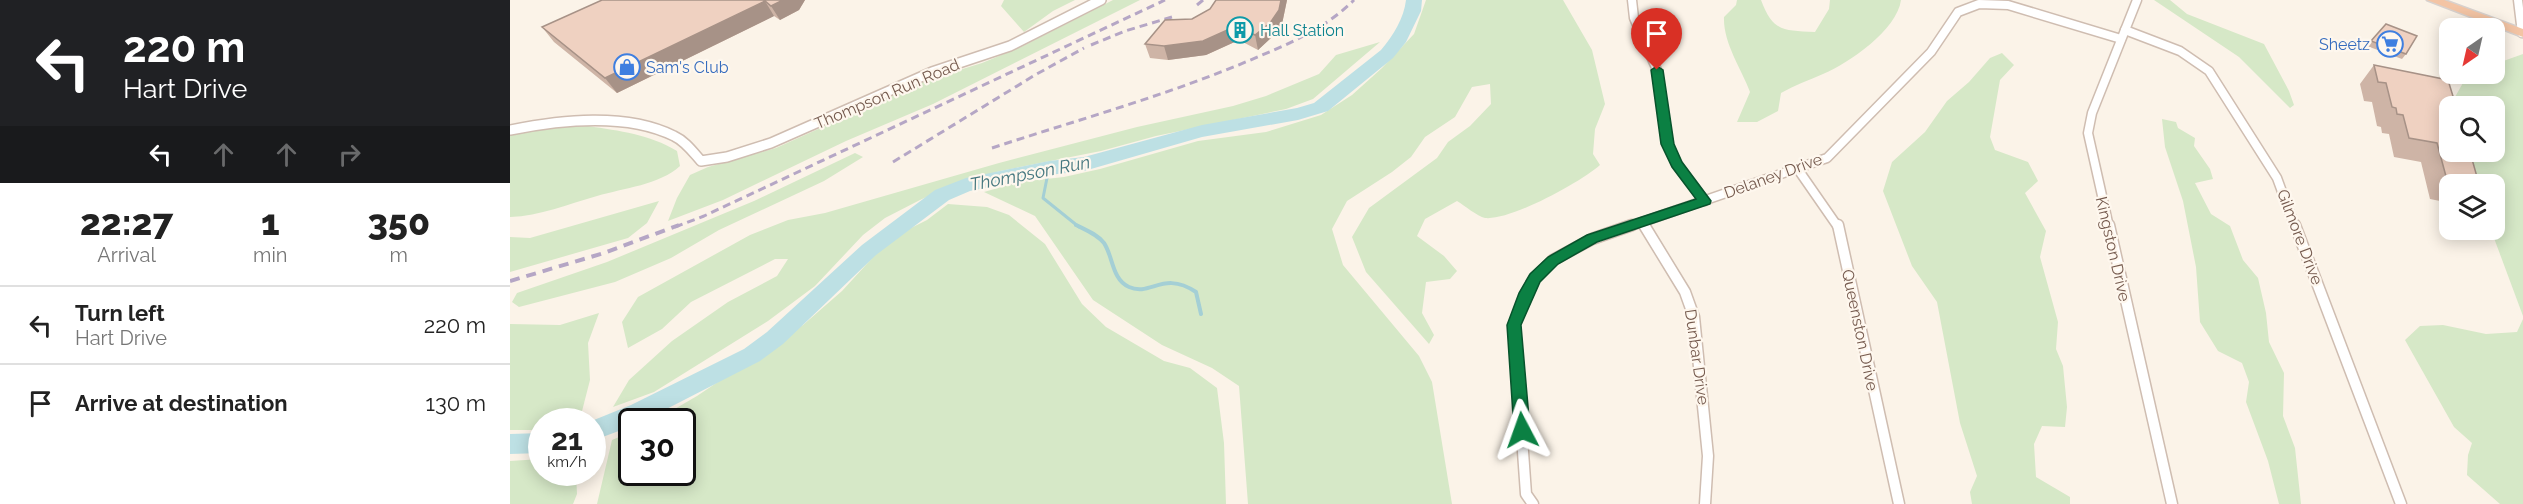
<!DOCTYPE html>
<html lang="en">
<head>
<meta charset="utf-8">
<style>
	body { margin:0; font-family:Raleway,sans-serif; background:#f6f6f6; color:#222; height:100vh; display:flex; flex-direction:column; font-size:22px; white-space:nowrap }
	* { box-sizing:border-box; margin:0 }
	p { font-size:20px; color:#767676 }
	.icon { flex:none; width:33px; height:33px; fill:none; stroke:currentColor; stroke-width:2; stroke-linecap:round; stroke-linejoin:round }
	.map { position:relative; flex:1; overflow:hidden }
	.panel { display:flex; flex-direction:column; background:#fff; width:510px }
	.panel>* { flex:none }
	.guide { background:#202124; color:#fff; overflow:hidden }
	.needle { width:39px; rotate:214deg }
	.controls { position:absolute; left:1929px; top:18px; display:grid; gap:12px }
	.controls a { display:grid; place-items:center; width:66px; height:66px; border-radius:12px; background:#fff; box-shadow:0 3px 15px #0003; font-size:30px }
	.speed { position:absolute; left:18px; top:408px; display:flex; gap:12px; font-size:30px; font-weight:700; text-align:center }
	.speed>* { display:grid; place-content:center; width:78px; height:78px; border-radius:50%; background:#fff; box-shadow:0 3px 15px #0003; line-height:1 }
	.speed small { font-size:15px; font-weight:400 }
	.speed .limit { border:3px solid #111; border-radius:9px; background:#fff; color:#111 }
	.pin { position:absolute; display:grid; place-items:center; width:51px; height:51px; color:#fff; margin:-62px -26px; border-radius:50% 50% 50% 0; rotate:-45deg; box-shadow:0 0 6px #0007 }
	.pin .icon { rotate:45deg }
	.me { position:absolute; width:66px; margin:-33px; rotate:356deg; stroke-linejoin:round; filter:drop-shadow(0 0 4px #0008) }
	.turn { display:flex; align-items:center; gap:21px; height:126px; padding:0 24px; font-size:27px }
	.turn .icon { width:78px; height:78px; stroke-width:2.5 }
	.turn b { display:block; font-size:42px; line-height:51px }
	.lanes { display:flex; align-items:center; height:57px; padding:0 24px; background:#0003; justify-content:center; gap:30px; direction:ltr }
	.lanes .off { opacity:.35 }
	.eta { display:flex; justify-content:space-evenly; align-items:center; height:102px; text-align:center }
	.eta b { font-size:36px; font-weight:800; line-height:42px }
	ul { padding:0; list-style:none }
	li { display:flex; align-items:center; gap:18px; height:78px; padding:0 24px; border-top:2px solid #e0e0e0 }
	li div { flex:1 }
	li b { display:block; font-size:22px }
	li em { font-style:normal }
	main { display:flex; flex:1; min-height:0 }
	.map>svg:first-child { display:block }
	.green { fill:#d6e8c7 }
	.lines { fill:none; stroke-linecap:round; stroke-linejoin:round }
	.stream-far1 { stroke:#a4cfd5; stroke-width:3 }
	.stream { stroke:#a4cfd5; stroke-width:4 }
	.river { fill:#bde0e4; fill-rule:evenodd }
	.minor-far1-casing { stroke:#cfbdb1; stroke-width:11 }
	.minor-casing { stroke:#cfbdb1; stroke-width:13 }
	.tertiary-casing { stroke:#cfbdb1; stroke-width:12 }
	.trunk-casing { stroke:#d8d1cd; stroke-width:3 }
	.minor-far1 { stroke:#fff; stroke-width:8 }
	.minor { stroke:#fff; stroke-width:10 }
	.tertiary { stroke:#fff; stroke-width:9 }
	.trunk { fill:#f3c4a4; fill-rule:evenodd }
	.rail-far1 { stroke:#b5a6c5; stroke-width:3; stroke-dasharray:8 5; stroke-linecap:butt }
	.rail { stroke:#b5a6c5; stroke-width:4; stroke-dasharray:10 7; stroke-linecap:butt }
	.wall { fill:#ceb4a6 }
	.shaded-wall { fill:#a79287 }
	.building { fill:#efd1c1; stroke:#a79287; stroke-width:1.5 }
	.route { fill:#0b8043; stroke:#07532c; stroke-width:1.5 }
	.labels { text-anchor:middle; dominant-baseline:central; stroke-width:4.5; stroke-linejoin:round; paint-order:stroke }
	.culture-label { font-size:16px; fill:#0d838f; stroke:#fef7ee; text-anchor:start }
	.shop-label { font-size:16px; fill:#366cbe; stroke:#fef7ee; text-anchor:end }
	.street-label { font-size:16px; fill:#74594d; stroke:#fef7ee }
	.water-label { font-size:18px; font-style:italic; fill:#45777f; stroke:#fef7ee }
</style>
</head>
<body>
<main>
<section class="panel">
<div class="guide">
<div class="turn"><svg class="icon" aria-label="left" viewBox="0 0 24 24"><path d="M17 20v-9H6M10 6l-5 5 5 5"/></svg><div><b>220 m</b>Hart Drive</div></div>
<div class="lanes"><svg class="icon" aria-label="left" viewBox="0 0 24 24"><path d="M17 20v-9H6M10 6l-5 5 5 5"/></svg><svg class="icon off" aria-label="ahead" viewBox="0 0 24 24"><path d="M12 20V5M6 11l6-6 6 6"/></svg><svg class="icon off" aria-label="ahead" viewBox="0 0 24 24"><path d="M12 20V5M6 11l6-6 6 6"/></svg><svg class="icon off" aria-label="right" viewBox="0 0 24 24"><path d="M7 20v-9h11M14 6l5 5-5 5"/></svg></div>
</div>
<div class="eta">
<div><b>22:27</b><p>Arrival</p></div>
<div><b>1</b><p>min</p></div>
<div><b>350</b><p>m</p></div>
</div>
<ul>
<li><svg class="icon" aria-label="left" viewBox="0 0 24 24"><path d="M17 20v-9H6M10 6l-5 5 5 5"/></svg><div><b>Turn left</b><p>Hart Drive</p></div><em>220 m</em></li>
<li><svg class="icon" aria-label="arrive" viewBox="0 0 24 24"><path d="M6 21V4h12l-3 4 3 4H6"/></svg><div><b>Arrive at destination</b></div><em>130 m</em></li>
</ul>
</section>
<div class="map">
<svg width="2013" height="504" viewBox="0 0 2013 504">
	<rect width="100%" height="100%" fill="#fbf3e8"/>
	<g class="green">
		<path d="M494,0H565L543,11L514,32L491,6Z"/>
		<path d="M603,0H630L423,104L336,141L213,200L158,221L167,198L180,175L198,167L266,148L417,80L472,63L511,47Z"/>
		<path d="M916,0H1053L1082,50L1095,104L1085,129L1083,154L1090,165C1071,182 1000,221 975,218C967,216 955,206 947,201L915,219L907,236L934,256L947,271L940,279L916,282L912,313L924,335L919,344L856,272L842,237L859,208L927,158L938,142L960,126L981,104L980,84L962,87L945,117L915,137L901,157L882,172L837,201L822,229L833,265L909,356L922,382L942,504H738L729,386L702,368L652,345L583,300L525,216L474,192L509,182L554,177L590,169L688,141L756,132L811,115L842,95L872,68L904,34Z"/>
		<path d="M1227,0H1251C1263,32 1273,30 1305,32L1319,9L1320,0H1391C1387,30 1339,63 1313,74C1299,80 1285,85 1271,93L1268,111L1247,122H1227L1240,92C1231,68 1213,43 1214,17L1226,5Z"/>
		<path d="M1644,0H1660L1677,14L1754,44L1779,91L1784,105L1780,108L1729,57Z"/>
		<path d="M870,42L803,99L776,109L646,136L591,151L490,171L444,184L410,200L375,218L353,235L305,286L258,321L144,392L103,407L119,380L162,341L218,302L267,276L278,259H265L181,302L152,329L118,348L112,322L128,297L240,235L278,220L315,213L489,163L627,127L723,106L756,96L809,74L826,55Z"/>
		<path d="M1492,53L1504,65L1490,80L1480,137L1485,150L1518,162L1528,181L1515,193L1536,231L1530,257L1548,322L1546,349L1553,366L1557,407L1555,427L1532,426L1524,444L1526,477L1560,497V504H1462L1460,492L1467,476L1450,423L1427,302L1402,266L1373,191L1382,162L1415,132L1437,101L1459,82L1480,58Z"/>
		<path d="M2013,54V316L1981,230H1984V184H1966L1955,152H1984V106H1945V97L1958,74H1984L1985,64Z"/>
		<path d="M1652,119L1666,122L1668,128L1685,138L1684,146L1700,169L1703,179L1685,183L1701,214L1720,226L1733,260L1748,278L1756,313L1759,342L1774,373L1773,416L1785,448L1791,504H1769L1758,461L1736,402L1739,382L1732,363L1708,351L1690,322L1686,267L1673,201L1655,147Z"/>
		<path d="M78,126C110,131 139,134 167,151L170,166C149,185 114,188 87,196C58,204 30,216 0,217V135L30,128Z"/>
		<path d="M345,153L353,157L314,181L209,230L161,258L105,282L9,307L2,302L7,293L97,262L244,201Z"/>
		<path d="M149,201L137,223L118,238L0,272V237L20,238Z"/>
		<path d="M438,204L477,207L499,215L535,244L572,304L596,327L654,361L680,368L707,388L714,443L716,504H87L102,440L121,432L122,472H172V422L144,421L187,396L293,325L332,291L365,255L393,232L417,220Z"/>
		<path d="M89,313L78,343L80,380L71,415L60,421L32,422L31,430H0V324L50,325Z"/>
		<path d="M2013,319V504H1990L1957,475L1958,455L1962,443L1944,427L1895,340L1910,326L1933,325L1976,334L2007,332Z"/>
		<path d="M31,459L32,472L66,473L67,494L63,504H0V461Z"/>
	</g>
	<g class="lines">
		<path class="stream-far1" d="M539,168L533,198L569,227"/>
		<path class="stream" d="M566,225C576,230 587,234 594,243C603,256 602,280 619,287C641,297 653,270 686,292L691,314"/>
		<g class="river">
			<path d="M896,0H912L911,11L896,42L883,58L818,111L788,120L692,137L574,171L539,175L460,191L439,200L366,255L273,344L250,361L137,419L122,422V426L82,441V422H79L121,405L234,349L257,332L352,245L425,190L456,178L539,161L574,157L692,125L787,108L804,103L871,50C883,36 894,18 896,0Z"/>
			<path d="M32,433V453L0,454V434Z"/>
		</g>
		<g class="minor-far1-casing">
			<g id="minor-far1">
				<path d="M1122,0L1124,18L1147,70L1158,144L1166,164L1195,201"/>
				<path d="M2008,0L2012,33"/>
				<path d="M1615,30L1670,51L1699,71L1767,178L1785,227"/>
				<path d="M1287,168L1328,227"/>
				<path d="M1132,222L1135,227"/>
				<path d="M1118,227L1317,158L1421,52L1448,12L1469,4L1498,5L1611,39"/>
				<path d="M1599,227L1578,133L1582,113L1627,0"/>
			</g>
		</g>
		<g class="minor-casing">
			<g id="minor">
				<path d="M1134,225L1175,292L1184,317L1198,456L1195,504"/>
				<path d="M1328,225L1389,504"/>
				<path d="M1599,225L1662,504"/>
				<path d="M1785,225L1891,504"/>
				<path d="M1023,504L1016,494L1004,325L1016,293L1025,278L1043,260L1082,239L1122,225"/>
			</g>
		</g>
		<g class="tertiary-casing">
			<path id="tertiary" d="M0,130C50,120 116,112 164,136C175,141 183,152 191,161L217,157L261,143L422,72L500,46L591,0"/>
		</g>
		<g class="trunk-casing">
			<path id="trunk" d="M1917,0H1934L2013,29V37Z"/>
		</g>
		<use href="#minor-far1" class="minor-far1"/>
		<use href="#minor" class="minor"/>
		<use href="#tertiary" class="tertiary"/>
		<use href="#trunk" class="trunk"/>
		<g class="rail-far1">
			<path d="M687,5L693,0"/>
			<path d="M581,45L615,31L662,17"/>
			<path d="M482,148C567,120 655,96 738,61C776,45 814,30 844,0"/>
			<path d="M383,162L525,75L574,48"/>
			<path d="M165,227L194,216L655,0"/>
		</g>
		<path class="rail" d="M0,281L94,253L169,225"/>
	</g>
	<g class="wall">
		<path d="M92,0H295L289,10L270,20L264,16L107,93L44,42L32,27Z"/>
		<path d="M706,0H779H777L772,24L762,37L748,50L729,40L696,55L658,60L640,58L635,44L700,9Z"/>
		<path d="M1861,41L1896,54L1892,59L1857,46Z"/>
		<path d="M1864,65L1969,184H1940V203L1920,199L1911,162L1884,157L1879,134L1872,133L1871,127L1867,126L1862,102L1854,101L1850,84Z"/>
	</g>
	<g class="shaded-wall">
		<path d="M273,0H295L289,10L270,20L261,6Z"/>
		<path d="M771,0H779H777L772,24L762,37L748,50L745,35Z"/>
		<path d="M255,1L264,16L107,93L95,78Z"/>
		<path d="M726,26L729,40L696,55L658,60L654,46Z"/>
	</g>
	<g class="building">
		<path d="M92,0H273L261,6L255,1L95,78L32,27Z"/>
		<path d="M706,0H771L769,10L760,23L745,35L726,26L693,41L654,46L635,44L655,20L682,19L700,9Z"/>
		<path d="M1876,24L1907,36L1896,54L1861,41Z"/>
		<path d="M1864,65L1938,80L1946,106H1940V152H1960L1969,184H1957L1937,180L1927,143L1899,138L1893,115L1887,114L1886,108L1882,107L1876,83L1868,82Z"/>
	</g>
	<path class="route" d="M1147,66L1153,70L1164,144L1172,162L1201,201L1200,204L1087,242L1048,264L1030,282L1011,325L1020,430L1017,435L1012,437L1006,435L1004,430L997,325L1009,293L1020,274L1038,257L1077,235L1186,199L1162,167L1151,144L1141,70Z"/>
	<defs>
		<g id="building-ring" transform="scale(1.35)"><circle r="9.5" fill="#fef7ee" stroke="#0f9aa8" stroke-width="1.5"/><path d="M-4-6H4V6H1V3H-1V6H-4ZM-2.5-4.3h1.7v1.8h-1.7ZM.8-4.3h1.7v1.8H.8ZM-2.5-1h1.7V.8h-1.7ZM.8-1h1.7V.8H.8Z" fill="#0f9aa8"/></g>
		<g id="supermarket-ring" transform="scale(1.35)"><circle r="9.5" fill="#fef7ee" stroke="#3f7fe0" stroke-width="1.5"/><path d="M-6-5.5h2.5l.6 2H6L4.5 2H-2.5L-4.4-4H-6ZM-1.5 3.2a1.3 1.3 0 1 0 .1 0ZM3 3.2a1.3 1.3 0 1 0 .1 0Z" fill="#3f7fe0"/></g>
		<g id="shop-ring" transform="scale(1.35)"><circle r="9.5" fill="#fef7ee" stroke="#3f7fe0" stroke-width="1.5"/><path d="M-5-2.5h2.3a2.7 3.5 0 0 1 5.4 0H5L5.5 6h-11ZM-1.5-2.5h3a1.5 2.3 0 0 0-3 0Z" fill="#3f7fe0"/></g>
	</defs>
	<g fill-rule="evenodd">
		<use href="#building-ring" x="730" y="30"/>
		<use href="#supermarket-ring" x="1880" y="44"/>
		<use href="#shop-ring" x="117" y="67"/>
	</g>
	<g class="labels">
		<g class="culture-label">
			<text x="750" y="30">Hall Station</text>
		</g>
		<g class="shop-label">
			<text x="1860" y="44">Sheetz</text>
			<text x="136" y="67" text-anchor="start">Sam's Club</text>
		</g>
		<g class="street-label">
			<text transform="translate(377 94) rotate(-23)">Thompson Run Road</text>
			<text transform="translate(1263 176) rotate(-20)">Delaney Drive</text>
			<text transform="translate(1790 237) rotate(69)">Gilmore Drive</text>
			<text transform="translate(1603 249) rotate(77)">Kingston Drive</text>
			<text transform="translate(1350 330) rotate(78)">Queenston Drive</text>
			<text transform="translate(1187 357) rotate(82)">Dunbar Drive</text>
		</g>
		<g class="water-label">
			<text transform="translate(520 173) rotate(-11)">Thompson Run</text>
		</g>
	</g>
</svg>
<div class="controls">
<a><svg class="needle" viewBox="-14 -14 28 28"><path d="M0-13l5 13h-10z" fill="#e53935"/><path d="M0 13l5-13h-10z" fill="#767676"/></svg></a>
<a><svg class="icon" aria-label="search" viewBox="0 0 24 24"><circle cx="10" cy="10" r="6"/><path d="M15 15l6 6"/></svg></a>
<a><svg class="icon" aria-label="layers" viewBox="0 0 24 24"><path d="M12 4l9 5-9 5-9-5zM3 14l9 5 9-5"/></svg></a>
</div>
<div class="speed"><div>21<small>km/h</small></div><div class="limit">30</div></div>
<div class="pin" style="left:1147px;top:70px;background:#d93025"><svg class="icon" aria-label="arrive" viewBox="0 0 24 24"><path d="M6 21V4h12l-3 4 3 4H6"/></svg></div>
<svg class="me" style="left:1012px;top:430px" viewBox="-20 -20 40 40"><path d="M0-17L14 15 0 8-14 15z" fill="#0b8043" stroke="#fff" stroke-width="4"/></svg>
</div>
</main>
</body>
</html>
